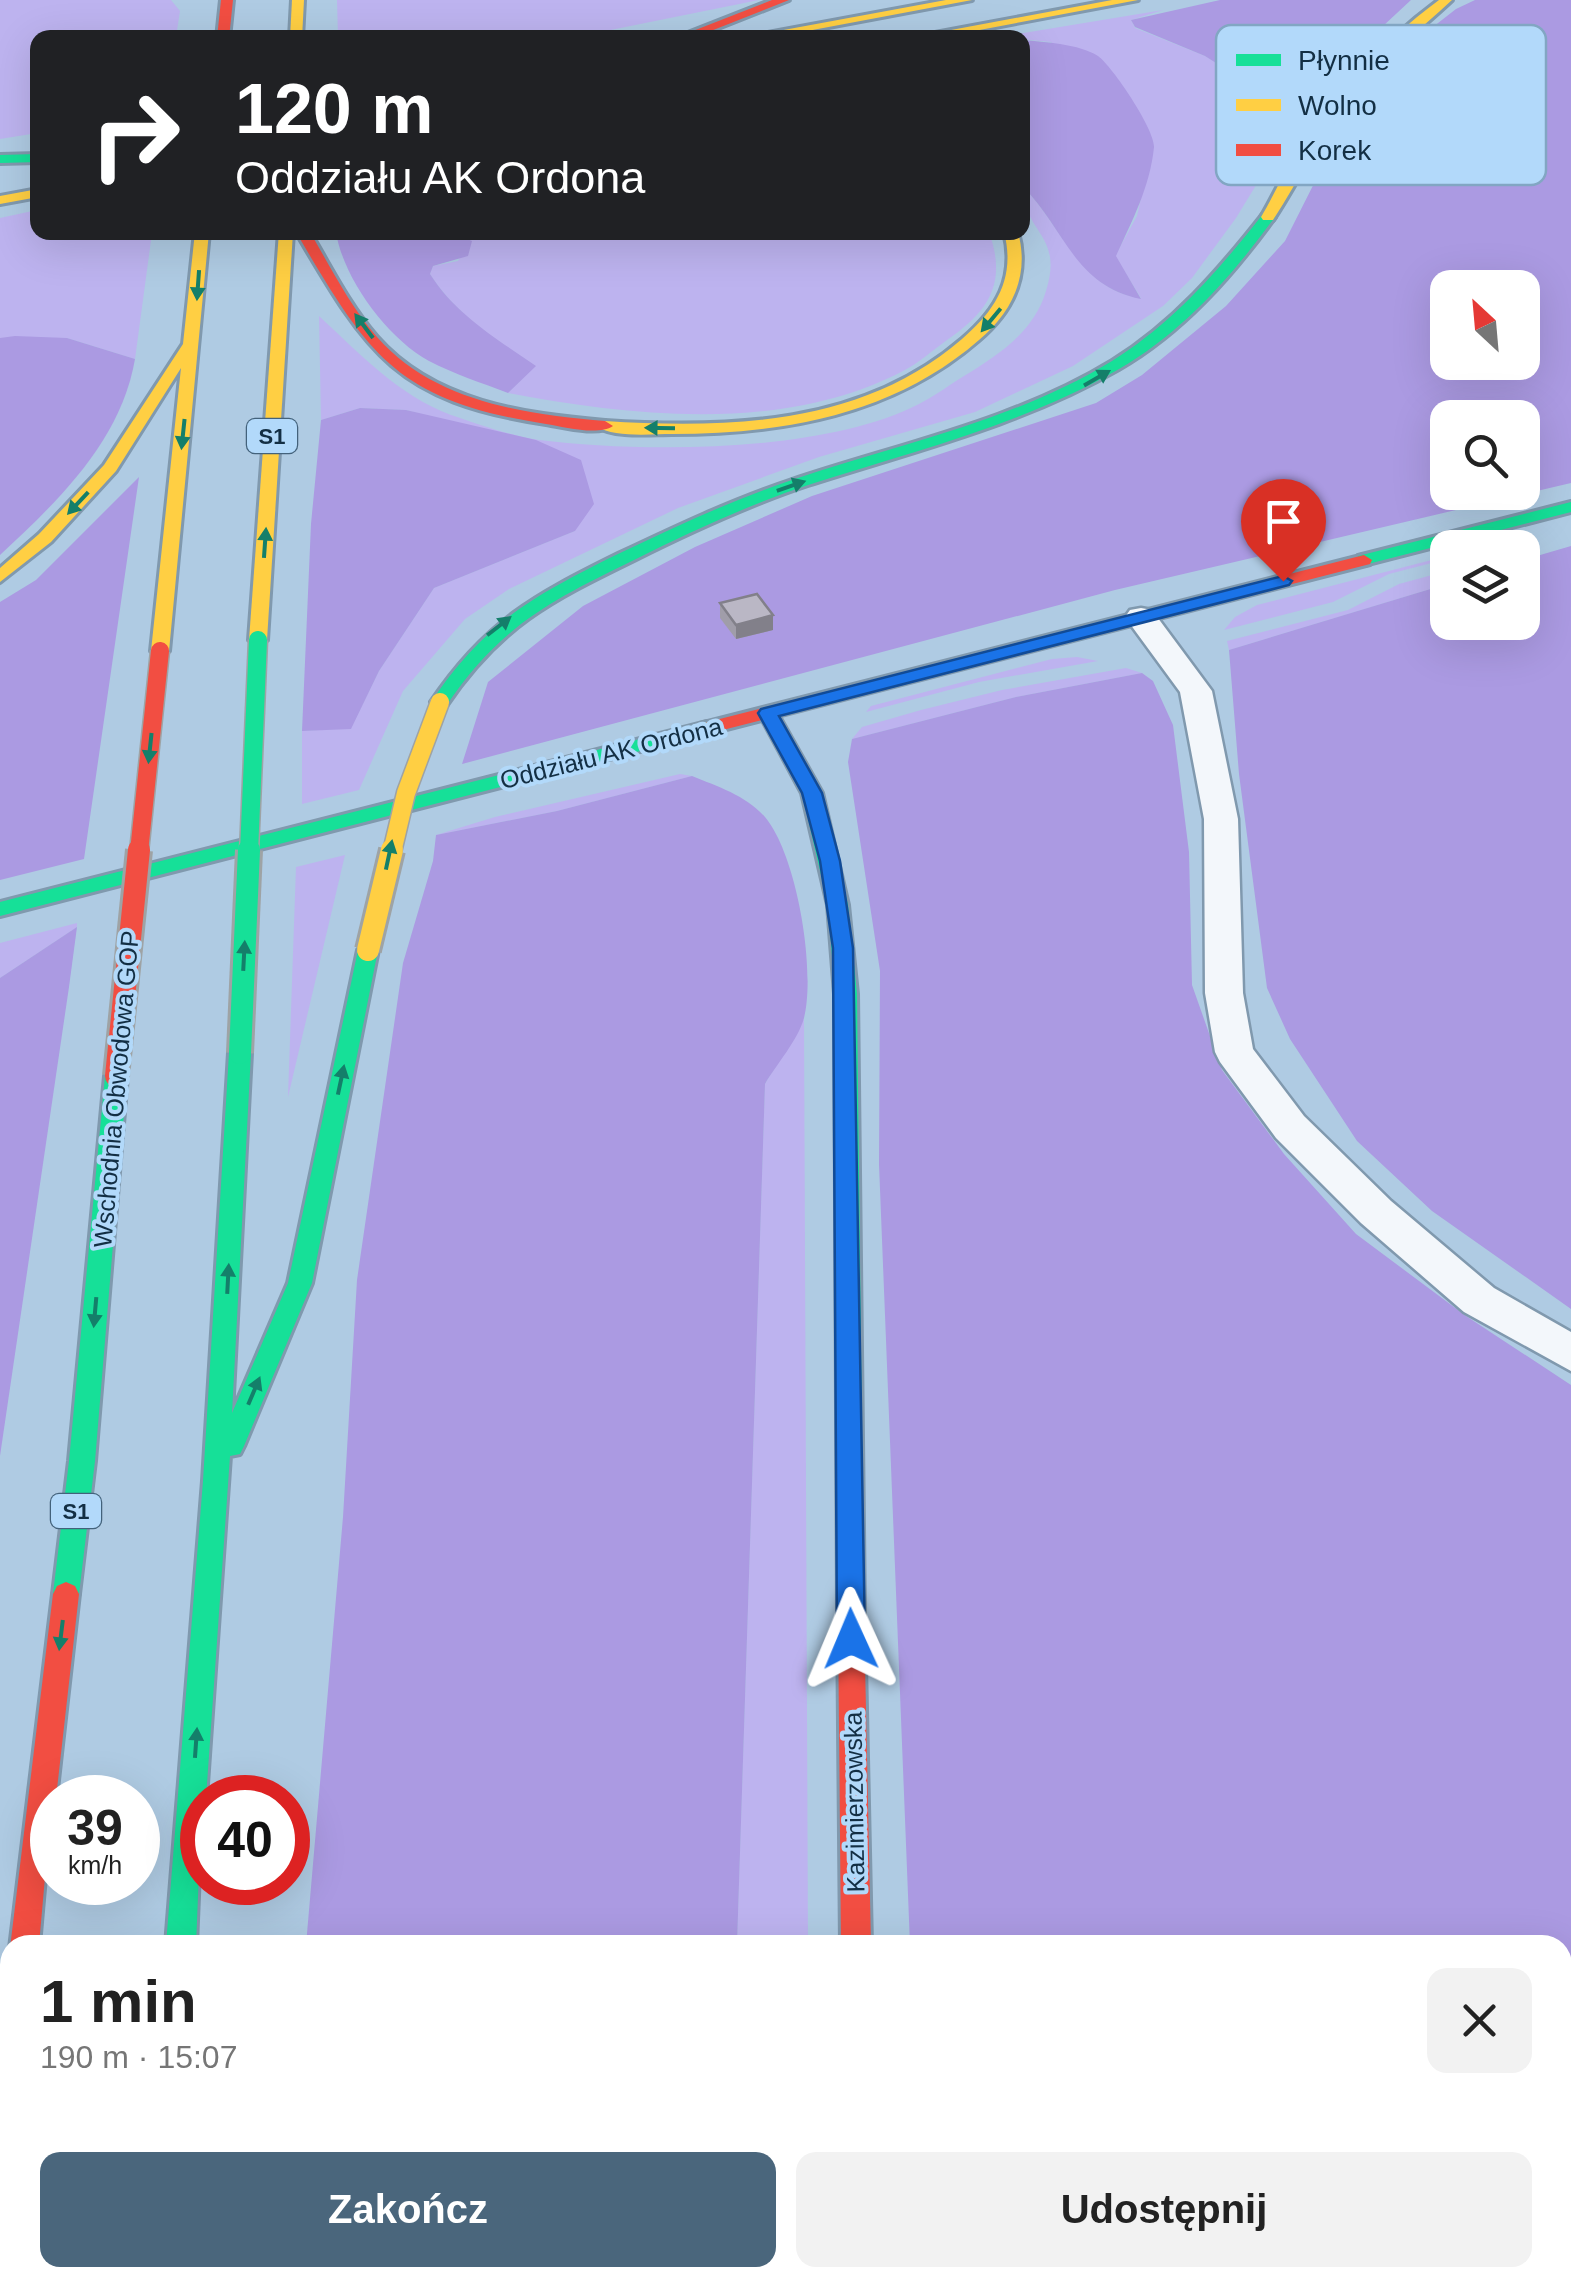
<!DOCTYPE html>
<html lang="pl">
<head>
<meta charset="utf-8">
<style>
	body { margin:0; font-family:Helvetica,sans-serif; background:#f2f2f2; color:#222; height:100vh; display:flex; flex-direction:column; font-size:38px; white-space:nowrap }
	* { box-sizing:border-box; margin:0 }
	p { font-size:32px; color:#767676 }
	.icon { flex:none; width:55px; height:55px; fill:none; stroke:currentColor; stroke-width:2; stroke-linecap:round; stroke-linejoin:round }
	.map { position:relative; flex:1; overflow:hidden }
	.sheet { position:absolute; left:0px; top:1935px; width:1572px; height:352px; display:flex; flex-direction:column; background:#fff; border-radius:30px 30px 0 0; box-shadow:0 10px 40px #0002 }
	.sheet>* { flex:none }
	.top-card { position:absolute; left:30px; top:30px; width:1000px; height:210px; border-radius:20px; box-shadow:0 10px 40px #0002; background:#202124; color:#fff; overflow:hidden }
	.needle { width:65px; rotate:334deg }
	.fabs { position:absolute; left:1430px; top:270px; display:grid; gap:20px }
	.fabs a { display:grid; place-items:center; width:110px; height:110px; border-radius:20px; background:#fff; box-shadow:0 10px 40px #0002; font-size:50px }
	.speed { position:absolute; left:30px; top:1775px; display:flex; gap:20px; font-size:50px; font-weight:700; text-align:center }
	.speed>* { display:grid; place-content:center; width:130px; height:130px; border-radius:50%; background:#fff; box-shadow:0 10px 40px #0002; line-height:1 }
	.speed small { font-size:25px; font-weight:400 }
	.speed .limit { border:15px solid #d22; background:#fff; color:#111 }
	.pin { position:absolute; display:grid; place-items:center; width:85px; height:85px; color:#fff; margin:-102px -42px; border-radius:50% 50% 50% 0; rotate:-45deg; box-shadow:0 0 10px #0007 }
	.pin .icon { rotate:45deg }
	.me { position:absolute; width:110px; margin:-55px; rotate:359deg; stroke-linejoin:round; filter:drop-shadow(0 0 8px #0008) }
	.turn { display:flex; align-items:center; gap:35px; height:210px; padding:0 40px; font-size:45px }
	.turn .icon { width:130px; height:130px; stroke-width:2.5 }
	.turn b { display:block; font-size:70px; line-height:85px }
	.round { display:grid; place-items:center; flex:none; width:105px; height:105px; border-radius:20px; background:#f2f2f2 }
	.overview { display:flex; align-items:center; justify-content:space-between; height:170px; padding:0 40px }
	h1 { font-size:60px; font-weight:600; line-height:75px }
	.primary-button { display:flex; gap:20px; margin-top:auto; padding:20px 40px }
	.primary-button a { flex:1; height:115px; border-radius:20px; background:#4a667c; color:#fff; font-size:40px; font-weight:600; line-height:115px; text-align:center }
	.primary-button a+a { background:#f2f2f2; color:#222 }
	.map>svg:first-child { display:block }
	.green { fill:#bdb3ef }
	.forest { fill:#ab9ae2; fill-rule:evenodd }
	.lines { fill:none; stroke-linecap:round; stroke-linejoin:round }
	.lane-casing { stroke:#8099ae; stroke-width:5 }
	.fast-casing { stroke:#8099ae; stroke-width:6 }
	.slow-casing { stroke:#8099ae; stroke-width:6 }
	.jam-casing { stroke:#8099ae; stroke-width:6 }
	.lane { fill:#f3f7fb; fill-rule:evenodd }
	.fast { fill:#16e098; fill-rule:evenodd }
	.slow { fill:#ffcf43; fill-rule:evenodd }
	.jam { fill:#f24e42; fill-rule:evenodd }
	.fast-bridge-far1-casing { stroke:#9ea3a5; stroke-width:21; stroke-linecap:butt }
	.fast-bridge-casing { stroke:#9ea3a5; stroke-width:28; stroke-linecap:butt }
	.slow-bridge-far1-casing { stroke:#9ea3a5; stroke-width:21; stroke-linecap:butt }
	.slow-bridge-casing { stroke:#9ea3a5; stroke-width:28; stroke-linecap:butt }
	.jam-bridge-far1-casing { stroke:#9ea3a5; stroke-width:21; stroke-linecap:butt }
	.jam-bridge-casing { stroke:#9ea3a5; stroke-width:28; stroke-linecap:butt }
	.fast-bridge-far1 { stroke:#16e098; stroke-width:18 }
	.fast-bridge { stroke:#16e098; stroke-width:22 }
	.slow-bridge-far1 { stroke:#ffcf43; stroke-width:18 }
	.slow-bridge { stroke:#ffcf43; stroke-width:22 }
	.jam-bridge-far1 { stroke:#f24e42; stroke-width:18 }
	.jam-bridge { stroke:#f24e42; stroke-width:22 }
	.wall { fill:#a09da9 }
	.shaded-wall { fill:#82808a }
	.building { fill:#bab7c5; stroke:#82808a; stroke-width:2.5 }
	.oneway { fill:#147f6a }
	.route { fill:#1a73e8; stroke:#114b97; stroke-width:2.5 }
	.labels { text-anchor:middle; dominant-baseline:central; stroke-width:8; stroke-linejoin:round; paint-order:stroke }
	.shield { fill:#b2d9fa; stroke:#43627b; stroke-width:2.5 }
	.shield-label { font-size:22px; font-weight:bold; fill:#132f44 }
	.street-label { font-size:25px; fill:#132f44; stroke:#b2d9fa }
	.key { fill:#b2d9fa; stroke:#82a6c3; stroke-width:2.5 }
	.key-label { font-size:28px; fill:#132f44 }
</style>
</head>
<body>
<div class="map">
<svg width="1571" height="2287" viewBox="0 0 1571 2287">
	<rect width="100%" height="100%" fill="#afcbe3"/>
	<g class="green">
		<path d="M0,0H171L180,11L176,37L38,38L37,133L0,139Z"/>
		<path d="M337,0H759L571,38L338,37Z"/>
		<path d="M1163,10L1131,20L1135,28L1205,56L1238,77L1224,107L1242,116L1279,117L1291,128L1236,218L1192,278L1163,306L1073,366L975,412L819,457L678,508L509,589L465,619L403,691L359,790L302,804V731L351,728L379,671L434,588L575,531L464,426L406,410L360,408L321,420L319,316C360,354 398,395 451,415C478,424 511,436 539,440C644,453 824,453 919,404C935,396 949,385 964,376C998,355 1034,332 1046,291C1064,234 1023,233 1023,187C1061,224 1080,291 1141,298L1115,256L1137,216L1144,185L1051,42L1000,37Z"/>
		<path d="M37,210L38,232L152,233L135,359L67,338H0V218Z"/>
		<path d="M989,232C1007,282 990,311 947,340C933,350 919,363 903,371C784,433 635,417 508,393L535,366C496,339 456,315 430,274L433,266L458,261L471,241L453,233Z"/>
		<path d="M1447,556V559L1389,574L1333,602L1224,630L1235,617L1257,605Z"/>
		<path d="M1447,571V584L1229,650L1227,641L1348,610L1399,584Z"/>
		<path d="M1077,657L1098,661L979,682L866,712L871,706L1052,659Z"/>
		<path d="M1126,668L1142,673L1016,697L852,739L862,727L921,710L1002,690Z"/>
		<path d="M680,774L692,776L557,811L436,835L495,817Z"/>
		<path d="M345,855L288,1097L296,867Z"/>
		<path d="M77,923V927L0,978V943Z"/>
		<path d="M804,1019L808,1945H737L765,1084Z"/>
		<path d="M467,2278H573V2287H466Z"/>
	</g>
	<g class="forest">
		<path d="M1220,0H1411L1354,53L1291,128C1272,110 1254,119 1230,113L1224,107L1238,77L1205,56L1135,27L1131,20Z"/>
		<path d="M1475,0H1571V483L1115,590L462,764L488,682L583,606L695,547L812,496L1096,403L1142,375L1226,306L1285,241L1339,134L1375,81L1415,41L1456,9ZM1448,288H1522V362H1448ZM1448,418H1522V492H1448Z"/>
		<path d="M1023,40C1045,42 1079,44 1098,56C1113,67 1155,130 1154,147C1150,187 1132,221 1116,256L1141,299C1074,286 1064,227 1023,187Z"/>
		<path d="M336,233H453L472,241L468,256L433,266L430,274C456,315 497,339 536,366L508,393C482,383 454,374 429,361C387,338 344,279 336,233Z"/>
		<path d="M15,336L67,338L135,359C121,441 58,501 0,555V338Z"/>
		<path d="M360,408L406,410L536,440L581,460L594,504L575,531L434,588L379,671L351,729L302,731L311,524L321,420Z"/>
		<path d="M139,477L84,859L0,880V602L36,580Z"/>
		<path d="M1571,546V1309L1432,1211L1357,1141L1290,1039L1267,988L1239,774L1229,650L1447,584L1448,622H1522L1523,560Z"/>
		<path d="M1142,673L1153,681L1173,725L1189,852L1192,985L1222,1070L1284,1154L1356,1234L1466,1316L1571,1385V2287H922V2278H1562V1945H910L879,1164L880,971L848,762L852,739L1016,697Z"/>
		<path d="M692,776C719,787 745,795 765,817C797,855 816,970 804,1018C798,1040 776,1065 765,1084L737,1945H306L343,1517L357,1280L403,963L433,861L436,835L557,811Z"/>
		<path d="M77,927L69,987L0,1456V978Z"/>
		<path d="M278,2278H467L466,2287H277Z"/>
		<rect x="573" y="2278" width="154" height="9"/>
	</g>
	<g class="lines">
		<g class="lane-casing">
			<path id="lane" d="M1141,608L1152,610L1212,691L1238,819L1243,993L1253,1049L1304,1116L1391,1201L1494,1288L1571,1332V1371L1464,1312L1361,1223L1276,1138L1220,1062L1215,1052L1205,993L1204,819L1180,692L1125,617L1130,610Z"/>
		</g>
		<g class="fast-casing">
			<g id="fast">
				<path d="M38,154V162L0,163V155Z"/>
				<path d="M1268,213L1275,217C1232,276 1183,332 1119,369C1022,425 913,451 808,485C748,505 690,532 634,560C550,601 500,626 446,706H434L431,702C485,622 533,596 618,554C675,527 732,500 792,480C899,444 1014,421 1112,361C1173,323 1219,270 1263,214Z"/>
				<path d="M1571,502V512L1364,565L1356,560L1358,556Z"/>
				<path d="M768,707L777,713L822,793L848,905L857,994L864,1616L861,1625L851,1628L841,1625L838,1616L835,994L828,905L802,793L759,713Z"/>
				<path d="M707,722L716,728L714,732L0,916V902Z"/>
				<path d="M368,943L378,950L312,1283L244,1446L240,1454L230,1456L206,1798H202L196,1945H166L203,1481L229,1053L240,1045L251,1053L232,1413L288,1283L358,950Z"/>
				<path d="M116,1068L127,1076L95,1461L79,1594L75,1602L66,1606L57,1602L53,1594L69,1461L105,1076Z"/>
				<path d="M139,2278H172V2287H138Z"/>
			</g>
		</g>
		<g class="slow-casing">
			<g id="slow">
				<path d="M292,0H304L302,38H290Z"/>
				<path d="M946,0H972L770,38H740Z"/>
				<path d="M1112,0H1138L937,38L919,36Z"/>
				<path d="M1439,0H1452C1418,32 1381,59 1351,96C1320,135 1300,179 1273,220H1263L1261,217C1272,199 1280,180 1291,162C1331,99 1379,44 1439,0Z"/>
				<path d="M38,189V197L0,204V196Z"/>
				<path d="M195,232H209L169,651L160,656L151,651L181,368L116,471L51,542L0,582V568L39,534L104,465L183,344Z"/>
				<path d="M279,232H293L267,640L258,645L249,640Z"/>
				<path d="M1004,232H1018C1030,276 1012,312 979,340C893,415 783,434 672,434C651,434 613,438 597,426L605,421C729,429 863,425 962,339C996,310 1016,278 1004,232Z"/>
				<path d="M10,2051V2163L0,2167V2056Z"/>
				<path d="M844,2278H877L878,2287H844Z"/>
			</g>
		</g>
		<g class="jam-casing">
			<g id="jam">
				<path d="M221,0H233L229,38H217Z"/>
				<path d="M772,0H789L693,38H675Z"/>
				<path d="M296,232H310C331,268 350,306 377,337C434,402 524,414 605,421L613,426C598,436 564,427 546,424C396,401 368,355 296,232Z"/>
				<path d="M1364,555L1372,560L1370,564L707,734L698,728L700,724Z"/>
				<path d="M66,1582L75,1586L79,1594L56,1798H52L39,1945L10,1948L53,1594L57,1586Z"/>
				<path d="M851,1604L861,1607L864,1616L871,1945H841L838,1616L841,1607Z"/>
			</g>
		</g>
		<use href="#lane" class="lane"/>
		<use href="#fast" class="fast"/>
		<use href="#slow" class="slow"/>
		<use href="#jam" class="jam"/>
		<g class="fast-bridge-far1-casing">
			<path id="fast-bridge-far1" d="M249,852L258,640"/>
		</g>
		<g class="fast-bridge-casing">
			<path id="fast-bridge" d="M240,1053L249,850"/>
		</g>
		<g class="slow-bridge-far1-casing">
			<path id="slow-bridge-far1" d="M392,852L406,793L440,702"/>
		</g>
		<g class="slow-bridge-casing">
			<path id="slow-bridge" d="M368,950L392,850"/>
		</g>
		<g class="jam-bridge-far1-casing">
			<path id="jam-bridge-far1" d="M139,852L160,651"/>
		</g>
		<g class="jam-bridge-casing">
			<path id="jam-bridge" d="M116,1076L139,850"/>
		</g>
		<use href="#fast-bridge-far1" class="fast-bridge-far1"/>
		<use href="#fast-bridge" class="fast-bridge"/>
		<use href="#slow-bridge-far1" class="slow-bridge-far1"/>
		<use href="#slow-bridge" class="slow-bridge"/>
		<use href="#jam-bridge-far1" class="jam-bridge-far1"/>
		<use href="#jam-bridge" class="jam-bridge"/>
	</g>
	<path class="wall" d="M720,603L773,630L736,639L720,618Z"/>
	<path class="shaded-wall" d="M773,615V630L736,639V625Z"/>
	<path class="building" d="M757,594L773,615L736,625L720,603Z"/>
	<defs><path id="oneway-solid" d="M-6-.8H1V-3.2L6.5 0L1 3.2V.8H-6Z" transform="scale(2.5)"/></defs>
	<g class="oneway">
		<use href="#oneway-solid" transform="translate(198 285) rotate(94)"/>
		<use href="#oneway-solid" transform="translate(991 320) rotate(130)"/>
		<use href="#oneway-solid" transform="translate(364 326) rotate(-127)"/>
		<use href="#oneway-solid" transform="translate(1097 378) rotate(-30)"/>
		<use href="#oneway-solid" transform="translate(660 428) rotate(-179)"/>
		<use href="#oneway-solid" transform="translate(183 434) rotate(96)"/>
		<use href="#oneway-solid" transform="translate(791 486) rotate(-19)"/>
		<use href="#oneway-solid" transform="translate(78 503) rotate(133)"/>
		<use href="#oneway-solid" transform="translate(265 543) rotate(-86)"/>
		<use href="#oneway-solid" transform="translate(499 626) rotate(-38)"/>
		<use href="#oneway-solid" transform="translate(150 748) rotate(96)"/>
		<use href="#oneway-solid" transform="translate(389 855) rotate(-78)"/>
		<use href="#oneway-solid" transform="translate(244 956) rotate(-87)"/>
		<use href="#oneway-solid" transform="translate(341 1080) rotate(-78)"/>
		<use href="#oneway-solid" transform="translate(228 1279) rotate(-87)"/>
		<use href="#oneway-solid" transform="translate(95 1312) rotate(95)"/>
		<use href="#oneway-solid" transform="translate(254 1391) rotate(-67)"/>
		<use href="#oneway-solid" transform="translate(61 1635) rotate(97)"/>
		<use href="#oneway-solid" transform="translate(196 1743) rotate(-86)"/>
	</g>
	<path class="route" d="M1283,576L1292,581L1289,585L779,716L822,793L840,861L853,948L865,1639L861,1648L851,1651L841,1648L837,1639L833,948L820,861L802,793L758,713L761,709Z"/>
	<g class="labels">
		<g class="shield">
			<rect x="247" y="419" width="50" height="34" rx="8"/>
			<rect x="51" y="1494" width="50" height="34" rx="8"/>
		</g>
		<g class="shield-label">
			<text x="272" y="436">S1</text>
			<text x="76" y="1511">S1</text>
		</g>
		<g class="street-label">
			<text transform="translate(611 753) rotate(-14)">Oddziału AK Ordona</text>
			<text transform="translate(116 1089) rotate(-85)">Wschodnia Obwodowa GOP</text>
			<text transform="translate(854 1802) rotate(-91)">Kazimierzowska</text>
		</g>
	</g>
	<rect x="1216" y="25" width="330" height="160" rx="15" class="key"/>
	<rect x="1236" y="54" width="45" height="12" fill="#16e098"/>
	<rect x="1236" y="99" width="45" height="12" fill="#ffcf43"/>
	<rect x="1236" y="144" width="45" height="12" fill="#f24e42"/>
	<g class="key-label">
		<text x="1298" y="70">Płynnie</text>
		<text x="1298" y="115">Wolno</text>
		<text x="1298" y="160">Korek</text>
	</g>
</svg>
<div class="fabs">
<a><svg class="needle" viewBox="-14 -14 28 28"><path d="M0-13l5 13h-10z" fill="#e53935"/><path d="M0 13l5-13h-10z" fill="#767676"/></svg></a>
<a><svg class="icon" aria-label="search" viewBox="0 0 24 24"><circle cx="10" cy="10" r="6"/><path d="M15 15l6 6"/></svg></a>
<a><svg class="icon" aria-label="layers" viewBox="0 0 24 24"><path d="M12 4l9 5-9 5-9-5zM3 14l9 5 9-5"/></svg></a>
</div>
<div class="speed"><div>39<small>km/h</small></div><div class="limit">40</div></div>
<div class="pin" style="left:1283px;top:581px;background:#d93025"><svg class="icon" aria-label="arrive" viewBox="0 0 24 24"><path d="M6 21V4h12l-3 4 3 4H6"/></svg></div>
<svg class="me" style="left:851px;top:1639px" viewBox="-20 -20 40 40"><path d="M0-17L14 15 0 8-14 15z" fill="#1a73e8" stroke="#fff" stroke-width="4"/></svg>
<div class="top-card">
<div class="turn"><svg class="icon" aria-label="right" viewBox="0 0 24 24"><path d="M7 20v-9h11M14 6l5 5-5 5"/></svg><div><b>120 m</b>Oddziału AK Ordona</div></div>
</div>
<section class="sheet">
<div class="overview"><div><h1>1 min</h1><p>190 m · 15:07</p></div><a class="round"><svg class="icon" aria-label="close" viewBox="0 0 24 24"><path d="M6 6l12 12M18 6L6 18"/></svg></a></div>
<div class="primary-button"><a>Zakończ</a><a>Udostępnij</a></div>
</section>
</div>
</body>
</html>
